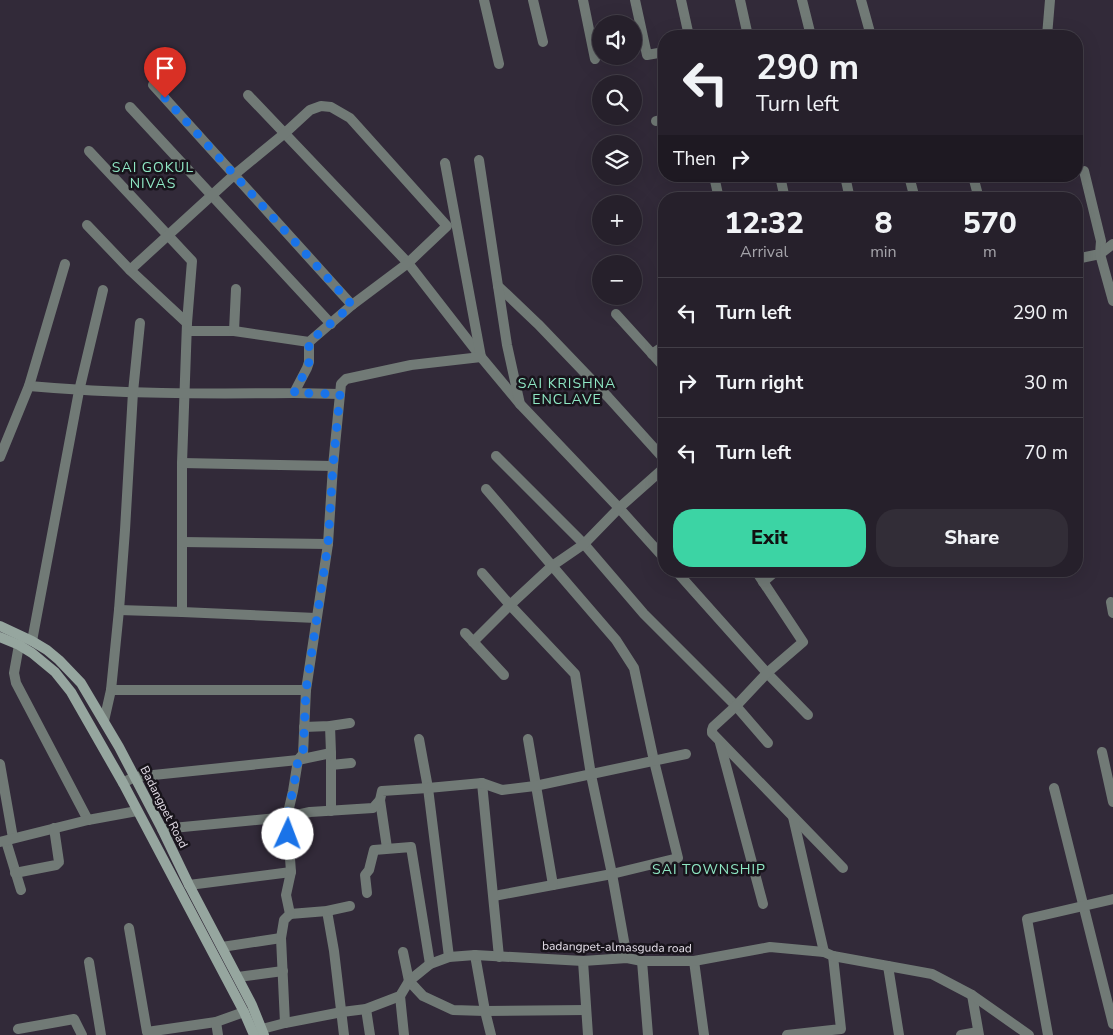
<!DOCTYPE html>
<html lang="en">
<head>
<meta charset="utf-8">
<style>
	body { margin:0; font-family:"Nunito Sans",sans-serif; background:#322d37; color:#f1f3f6; height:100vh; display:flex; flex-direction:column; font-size:19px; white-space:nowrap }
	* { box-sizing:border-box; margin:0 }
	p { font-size:16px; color:#a4a3a9 }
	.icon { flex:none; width:28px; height:28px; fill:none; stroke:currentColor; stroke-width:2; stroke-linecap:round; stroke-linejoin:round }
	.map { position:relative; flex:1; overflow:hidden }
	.panel { position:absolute; left:658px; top:192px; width:425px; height:385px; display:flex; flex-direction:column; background:#26202b; border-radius:20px; box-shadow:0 5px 20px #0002,0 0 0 1px #423e47 }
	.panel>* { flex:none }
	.banner { position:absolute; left:658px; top:30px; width:425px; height:152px; border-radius:20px; box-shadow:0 5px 20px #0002,0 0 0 1px #423e47; background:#26202b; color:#f1f3f6; overflow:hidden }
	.tools { position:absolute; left:592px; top:15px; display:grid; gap:10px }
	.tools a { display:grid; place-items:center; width:50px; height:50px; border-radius:50%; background:#26202b; box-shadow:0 5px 20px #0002,0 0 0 1px #423e47; font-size:25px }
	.pin { position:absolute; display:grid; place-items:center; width:42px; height:42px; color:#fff; margin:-51px -21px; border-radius:50% 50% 50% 0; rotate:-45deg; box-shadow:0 0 5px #0007 }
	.pin .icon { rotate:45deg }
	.me { position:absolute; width:55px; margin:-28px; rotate:2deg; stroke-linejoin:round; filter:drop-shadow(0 0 4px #0008) }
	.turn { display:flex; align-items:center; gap:18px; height:105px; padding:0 15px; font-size:22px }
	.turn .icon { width:65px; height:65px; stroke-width:2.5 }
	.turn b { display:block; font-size:35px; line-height:42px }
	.then { display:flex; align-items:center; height:48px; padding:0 15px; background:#0003; gap:10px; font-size:19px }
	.eta { display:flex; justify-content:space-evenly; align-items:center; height:85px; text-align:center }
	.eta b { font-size:30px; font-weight:800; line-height:35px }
	.action { display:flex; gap:10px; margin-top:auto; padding:10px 15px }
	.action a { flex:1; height:58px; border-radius:20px; background:#3cd4a4; color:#111; font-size:20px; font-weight:800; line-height:58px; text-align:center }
	.action a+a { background:#322d37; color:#f1f3f6 }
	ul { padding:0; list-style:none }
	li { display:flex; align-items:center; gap:15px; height:70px; padding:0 15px; border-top:1px solid #423e47 }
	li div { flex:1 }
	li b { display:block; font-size:19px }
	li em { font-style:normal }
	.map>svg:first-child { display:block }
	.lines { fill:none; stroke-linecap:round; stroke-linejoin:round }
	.minor { stroke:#717a76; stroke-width:10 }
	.tertiary { stroke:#717a76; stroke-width:10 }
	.secondary { stroke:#96a69f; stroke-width:10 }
	.route { stroke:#1a73e8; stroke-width:9; stroke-dasharray:0 16.2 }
	.labels { text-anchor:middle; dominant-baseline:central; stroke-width:5; stroke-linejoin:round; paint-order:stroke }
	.street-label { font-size:12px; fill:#e4dee8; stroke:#18141b }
	.neighbourhood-label { font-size:14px; letter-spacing:1px; fill:#8fe8c5; stroke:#18141b }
</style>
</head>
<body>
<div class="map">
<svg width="1113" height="1035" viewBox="0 0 1113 1035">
	<rect width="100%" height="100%" fill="#322a39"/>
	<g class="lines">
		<g class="minor">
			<path d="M484,0L499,64"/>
			<path d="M533,0L543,42"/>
			<path d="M583,0L595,59"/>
			<path d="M635,0L647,55L664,52"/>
			<path d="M681,0L689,36"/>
			<path d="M740,0L748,36"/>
			<path d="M802,0L811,36"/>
			<path d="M861,0L871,36"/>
			<path d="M1047,36L1050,0"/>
			<path d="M153,85L352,305"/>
			<path d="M248,95L408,263L481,357L520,404"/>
			<path d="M130,107L331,324"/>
			<path d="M656,121L664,119"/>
			<path d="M89,151L192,261L187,323L182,463V612L119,610"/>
			<path d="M479,160L498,286L538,324L608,397L664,459"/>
			<path d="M714,176L719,199"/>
			<path d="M780,176L785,199"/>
			<path d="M845,176L850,199"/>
			<path d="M909,176L915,199"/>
			<path d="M973,176L979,199"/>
			<path d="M87,225L130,270L187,323"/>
			<path d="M1076,259L1100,254L1101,241L1084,171"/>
			<path d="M130,270L234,175L285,133L310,110L321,106L331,107L350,118L447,226L408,263L352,305L309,342L234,331H187"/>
			<path d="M498,286L507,345L520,404L619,508L664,558"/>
			<path d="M616,314L664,367"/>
			<path d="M234,331L236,289"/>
			<path d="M652,354L664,346"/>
			<path d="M29,386C117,394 206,394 294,393L307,368L309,362V342"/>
			<path d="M294,393L340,394"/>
			<path d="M496,456L584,544L644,614L736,706L768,743"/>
			<path d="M0,457L29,386L65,264"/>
			<path d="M182,463L333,466"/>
			<path d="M486,489L616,640L634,668L654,761L678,858L612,874L494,896"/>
			<path d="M182,542L328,544"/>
			<path d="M676,571L767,673L808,715"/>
			<path d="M756,571L803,642L767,673L736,706L713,727L712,730V733L843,868"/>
			<path d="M482,573L510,605L575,674L591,775L612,874L627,958"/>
			<path d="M763,582L776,571"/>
			<path d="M1111,602L1113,613"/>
			<path d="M182,612L316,618"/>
			<path d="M465,633L504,675"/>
			<path d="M32,641L79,391L103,290"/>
			<path d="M473,642L510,605L552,566L584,544L619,508L664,468"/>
			<path d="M19,645L14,673L16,683L88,820"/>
			<path d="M111,690H306"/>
			<path d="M104,721L111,690L119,610L125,530L133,392L140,323"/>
			<path d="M330,726L331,753V811"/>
			<path d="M304,727L330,726L350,723"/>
			<path d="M419,739L428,788L449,957"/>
			<path d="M528,739L553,885"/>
			<path d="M720,743L763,904"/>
			<path d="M1102,752L1113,802"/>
			<path d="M0,764L13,838"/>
			<path d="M331,765L351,763"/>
			<path d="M123,783L134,777L298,760L331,753"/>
			<path d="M482,783L499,957"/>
			<path d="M1054,788L1113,1024"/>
			<path d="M380,800L387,848"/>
			<path d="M793,817L824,952"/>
			<path d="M162,829L287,817L310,812L373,808L380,800L382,791L428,788L482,783L502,790L535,786L686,754"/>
			<path d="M6,841L21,890"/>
			<path d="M0,842L88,820L137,811"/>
			<path d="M15,873L56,865L59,862L54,828"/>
			<path d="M189,885L291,872"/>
			<path d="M367,893L365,875L369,870L374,850L411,847L430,964"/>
			<path d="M327,911L334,951L344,1035"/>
			<path d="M290,914L327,911L350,906"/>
			<path d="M129,928L147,1032L216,1022L244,1012"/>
			<path d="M222,947L281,938"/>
			<path d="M403,952L409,981L423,996L453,1010L485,1011L586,1010"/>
			<path d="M475,955L485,1011L491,1035"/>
			<path d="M583,961L588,1035"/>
			<path d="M642,961L648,1035"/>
			<path d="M694,961L704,1035"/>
			<path d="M89,962L101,1035"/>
			<path d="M888,966L899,1035"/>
			<path d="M238,977L283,971"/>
			<path d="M972,995L979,1035"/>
			<path d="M400,996L404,1035"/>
			<path d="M366,1009L370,1035"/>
			<path d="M216,1022L218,1035"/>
			<path d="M285,1023L281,938L284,920L290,914L286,895L291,872L287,817L293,791L298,760L303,754L306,690L328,544L333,466L341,384L346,379L411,365L481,357L445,163"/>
			<path d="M18,1029L74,1019L82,1035"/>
			<path d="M787,1035L841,1029L833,956"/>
			<path d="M961,1035L978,1032"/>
			<path d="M1048,1035L1027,919L1113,899"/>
		</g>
		<g class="tertiary">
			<path d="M1113,244L1100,254L1113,301"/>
			<path d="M255,1032L262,1029L285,1023L342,1012L366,1009L400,996L409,981L430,964L449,957L475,955L583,961L627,958L642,961H694L770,947L824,952L833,956L932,974L972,995L1029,1035"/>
		</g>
		<g class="secondary">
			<path d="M0,626L32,641L47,650L59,660L81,683L119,747L162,829L189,885L252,1005L264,1035"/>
			<path d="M0,637L19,645L32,653L55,672L71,692L123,783L244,1012L254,1035"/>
		</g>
	</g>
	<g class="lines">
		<path class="route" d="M165,98L352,305L309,342V362L307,368L294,393L340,394L333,466L328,544L306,690L303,754L298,760L293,791L286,817L288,834"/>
	</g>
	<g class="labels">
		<g class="street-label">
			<text transform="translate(164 807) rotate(63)">Badangpet Road</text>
			<text transform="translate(617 947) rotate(1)">badangpet-almasguda road</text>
		</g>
		<g class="neighbourhood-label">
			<text x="153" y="167">SAI GOKUL<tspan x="153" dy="16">NIVAS</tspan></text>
			<text x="567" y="383">SAI KRISHNA<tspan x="567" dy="16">ENCLAVE</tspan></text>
			<text x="709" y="869">SAI TOWNSHIP</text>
		</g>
	</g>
</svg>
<div class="tools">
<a><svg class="icon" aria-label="sound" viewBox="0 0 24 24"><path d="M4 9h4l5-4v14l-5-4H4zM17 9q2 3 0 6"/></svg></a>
<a><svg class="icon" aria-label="search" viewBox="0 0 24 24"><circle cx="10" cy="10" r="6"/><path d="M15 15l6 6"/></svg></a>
<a><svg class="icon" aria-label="layers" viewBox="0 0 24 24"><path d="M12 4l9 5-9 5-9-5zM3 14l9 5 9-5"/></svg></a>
<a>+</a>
<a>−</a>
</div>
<div class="pin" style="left:165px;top:98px;background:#d93025"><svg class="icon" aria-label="arrive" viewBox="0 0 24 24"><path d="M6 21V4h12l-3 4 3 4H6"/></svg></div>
<svg class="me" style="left:288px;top:834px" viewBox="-20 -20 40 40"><circle r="19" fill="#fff"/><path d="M0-13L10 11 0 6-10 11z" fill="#1a73e8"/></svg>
<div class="banner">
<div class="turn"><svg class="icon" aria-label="left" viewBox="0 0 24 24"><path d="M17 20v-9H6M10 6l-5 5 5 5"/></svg><div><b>290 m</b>Turn left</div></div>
<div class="then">Then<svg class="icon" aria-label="right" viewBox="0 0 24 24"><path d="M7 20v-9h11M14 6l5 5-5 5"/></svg></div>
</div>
<section class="panel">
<div class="eta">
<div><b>12:32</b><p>Arrival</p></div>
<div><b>8</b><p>min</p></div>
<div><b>570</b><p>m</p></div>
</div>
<ul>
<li><svg class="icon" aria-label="left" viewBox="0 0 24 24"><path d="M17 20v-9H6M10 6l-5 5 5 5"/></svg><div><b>Turn left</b></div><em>290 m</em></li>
<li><svg class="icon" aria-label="right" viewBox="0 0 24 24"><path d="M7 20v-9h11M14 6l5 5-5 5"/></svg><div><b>Turn right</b></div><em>30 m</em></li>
<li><svg class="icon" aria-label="left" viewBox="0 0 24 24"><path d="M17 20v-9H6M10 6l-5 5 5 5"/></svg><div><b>Turn left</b></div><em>70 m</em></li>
</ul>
<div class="action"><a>Exit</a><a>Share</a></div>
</section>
</div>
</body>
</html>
